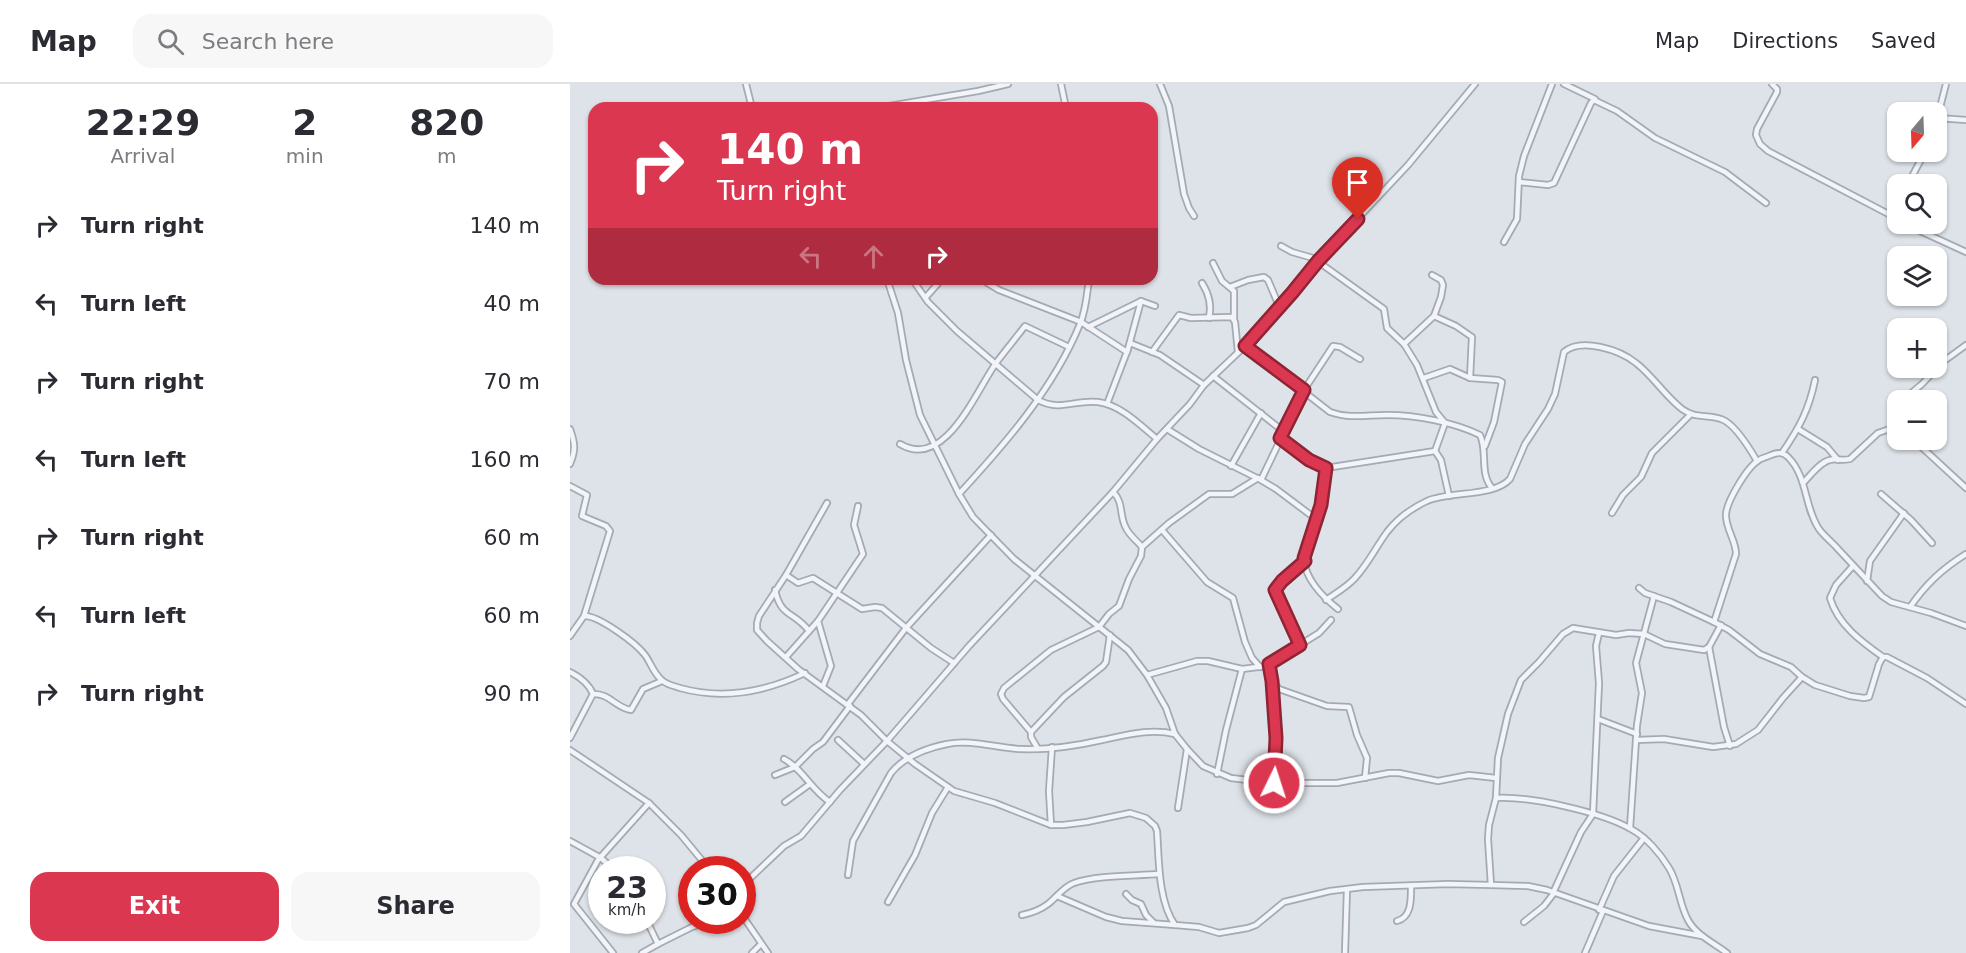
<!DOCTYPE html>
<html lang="en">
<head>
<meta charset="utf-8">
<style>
	body { margin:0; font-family:"DejaVu Sans",sans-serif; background:#f7f7f7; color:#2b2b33; height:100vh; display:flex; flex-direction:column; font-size:22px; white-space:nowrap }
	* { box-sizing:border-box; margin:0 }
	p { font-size:20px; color:#7c7c81 }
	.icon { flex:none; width:33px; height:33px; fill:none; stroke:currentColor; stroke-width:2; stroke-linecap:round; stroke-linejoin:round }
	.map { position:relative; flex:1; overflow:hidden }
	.side { display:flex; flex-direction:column; background:#fff; width:570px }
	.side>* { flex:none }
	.guide { position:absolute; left:18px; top:18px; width:570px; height:183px; border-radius:18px; box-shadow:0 2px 4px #0004; background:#db3750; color:#fff; overflow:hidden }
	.needle { width:39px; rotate:199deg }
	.tools { position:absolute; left:1317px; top:18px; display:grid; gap:12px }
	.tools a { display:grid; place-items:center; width:60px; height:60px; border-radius:12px; background:#fff; box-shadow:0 2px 4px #0004; font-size:30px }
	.speed { position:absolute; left:18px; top:772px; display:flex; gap:12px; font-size:30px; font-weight:700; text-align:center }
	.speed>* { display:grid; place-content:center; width:78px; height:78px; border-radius:50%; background:#fff; box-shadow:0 2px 4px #0004; line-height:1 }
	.speed small { font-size:15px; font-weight:400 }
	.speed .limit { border:9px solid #d22; background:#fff; color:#111 }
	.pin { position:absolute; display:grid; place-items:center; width:51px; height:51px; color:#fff; margin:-62px -26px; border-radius:50% 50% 50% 0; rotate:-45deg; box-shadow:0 0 6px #0007 }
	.pin .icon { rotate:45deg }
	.me { position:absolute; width:66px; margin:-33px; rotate:4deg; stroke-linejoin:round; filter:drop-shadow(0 0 4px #0008) }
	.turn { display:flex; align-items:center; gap:21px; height:126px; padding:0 30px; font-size:27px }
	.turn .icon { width:78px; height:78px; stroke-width:2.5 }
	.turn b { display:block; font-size:42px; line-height:51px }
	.lanes { display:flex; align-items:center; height:57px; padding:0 30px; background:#0003; justify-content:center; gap:30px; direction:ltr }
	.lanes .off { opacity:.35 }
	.eta { display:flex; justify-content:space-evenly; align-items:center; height:102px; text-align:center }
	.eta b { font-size:36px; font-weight:700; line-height:42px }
	.cta { display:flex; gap:12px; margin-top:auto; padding:12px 30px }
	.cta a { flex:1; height:69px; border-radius:18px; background:#db3750; color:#fff; font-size:24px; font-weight:700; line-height:69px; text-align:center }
	.cta a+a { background:#f7f7f7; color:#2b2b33 }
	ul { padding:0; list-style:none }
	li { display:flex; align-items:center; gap:18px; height:78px; padding:0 30px }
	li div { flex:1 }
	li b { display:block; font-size:22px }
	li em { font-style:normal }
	header { display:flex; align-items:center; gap:36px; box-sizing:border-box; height:84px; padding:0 30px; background:#fff; border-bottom:2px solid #e1e1e2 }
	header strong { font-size:28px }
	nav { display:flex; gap:33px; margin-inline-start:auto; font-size:21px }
	.search { width:420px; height:54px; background:#f7f7f7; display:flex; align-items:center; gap:15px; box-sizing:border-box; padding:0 21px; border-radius:18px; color:#7c7c81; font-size:22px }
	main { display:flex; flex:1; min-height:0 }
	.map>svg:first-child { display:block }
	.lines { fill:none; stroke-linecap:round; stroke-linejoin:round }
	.minor-casing { stroke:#a3aab4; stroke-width:8 }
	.minor { stroke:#f2f4f7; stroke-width:4.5 }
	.route-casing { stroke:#8e2434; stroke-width:15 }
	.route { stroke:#db3750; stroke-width:10 }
</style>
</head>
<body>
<header>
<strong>Map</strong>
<div class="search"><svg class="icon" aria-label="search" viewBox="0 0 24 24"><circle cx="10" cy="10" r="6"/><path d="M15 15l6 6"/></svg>Search here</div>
<nav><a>Map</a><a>Directions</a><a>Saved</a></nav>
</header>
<main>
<section class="side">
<div class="eta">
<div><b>22:29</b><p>Arrival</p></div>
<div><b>2</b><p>min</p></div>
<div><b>820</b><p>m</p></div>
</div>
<ul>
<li><svg class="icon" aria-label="right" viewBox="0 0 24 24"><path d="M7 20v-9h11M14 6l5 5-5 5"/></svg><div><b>Turn right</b></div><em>140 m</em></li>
<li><svg class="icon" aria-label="left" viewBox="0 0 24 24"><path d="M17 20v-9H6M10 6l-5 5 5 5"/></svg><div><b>Turn left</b></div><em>40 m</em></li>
<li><svg class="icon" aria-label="right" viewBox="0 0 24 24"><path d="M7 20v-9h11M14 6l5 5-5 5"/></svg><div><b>Turn right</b></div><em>70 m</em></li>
<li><svg class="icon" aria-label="left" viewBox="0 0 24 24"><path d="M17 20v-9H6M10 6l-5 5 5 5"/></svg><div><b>Turn left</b></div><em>160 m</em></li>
<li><svg class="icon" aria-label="right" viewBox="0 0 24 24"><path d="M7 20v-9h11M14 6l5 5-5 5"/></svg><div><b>Turn right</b></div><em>60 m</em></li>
<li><svg class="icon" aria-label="left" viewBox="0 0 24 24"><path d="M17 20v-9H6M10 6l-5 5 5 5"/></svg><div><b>Turn left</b></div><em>60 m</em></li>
<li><svg class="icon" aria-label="right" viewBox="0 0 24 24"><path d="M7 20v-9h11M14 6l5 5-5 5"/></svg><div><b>Turn right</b></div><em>90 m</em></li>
</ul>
<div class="cta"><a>Exit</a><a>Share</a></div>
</section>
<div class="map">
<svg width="1396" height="869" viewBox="0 0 1396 869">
	<rect width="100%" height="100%" fill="#dee3e9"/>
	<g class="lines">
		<g class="minor-casing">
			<g id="minor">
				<path d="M176,0L182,24"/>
				<path d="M491,0L496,24"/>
				<path d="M590,0L599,22L614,110L619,124L624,132"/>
				<path d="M994,0L1025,15"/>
				<path d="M1202,0L1207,5V8L1187,45L1186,51L1190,60L1198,67L1328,135"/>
				<path d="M307,24L408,7L438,0"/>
				<path d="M1368,34L1396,36"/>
				<path d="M1366,39L1376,0"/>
				<path d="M949,98L978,101L984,99L1021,19L1024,16L1047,27L1085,54L1155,88L1196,119"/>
				<path d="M1338,100L1355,68"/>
				<path d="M1322,132L1328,121"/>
				<path d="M1335,140L1396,168"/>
				<path d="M934,158L947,135L949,92L954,72L982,0"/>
				<path d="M711,162L722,168L743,174L814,225L817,244L834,260L847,281L866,328L875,339L865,367"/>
				<path d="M643,179L652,197L664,207V236"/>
				<path d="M317,195L328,229L336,276L350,331L389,410L403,433L444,475L558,566L577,591L596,624L605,650L617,665L633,682L661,694L703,699H767L819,689H829L868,697L899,691L926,694"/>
				<path d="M342,195L358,218L387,247L468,316C491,328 506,315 528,318C551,321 570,341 587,355"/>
				<path d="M411,195L429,206L511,238L557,268"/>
				<path d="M632,199C639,210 642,221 639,234"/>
				<path d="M660,203L678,196L694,193L698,196L709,222"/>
				<path d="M356,213L372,195"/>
				<path d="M864,232L886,242L902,253L900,294"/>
				<path d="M518,243L571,217L585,222"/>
				<path d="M560,259L590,271L634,301"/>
				<path d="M834,260L864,232L871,213L873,201L871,196L862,191"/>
				<path d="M675,262L760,328C779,335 797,331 817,331C846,331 883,338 910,351C918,367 909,389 922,404"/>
				<path d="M582,268L609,231L621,234L662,233L665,238L668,268"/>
				<path d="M643,292L713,347"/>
				<path d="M854,294L880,285L900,294L928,296L932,298L924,338L915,362"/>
				<path d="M1333,316L1352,300L1374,277L1396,261"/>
				<path d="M537,320L558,265L571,217"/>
				<path d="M1328,321V334"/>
				<path d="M0,345C5,359 6,366 0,380"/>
				<path d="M597,345L629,365L691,396L706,405L746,435"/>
				<path d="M1228,345L1257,363L1268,376"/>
				<path d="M710,354L739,376L756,384L865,367L871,376L879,412"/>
				<path d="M1344,356L1396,404"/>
				<path d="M330,360C375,387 406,307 426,279C435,267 445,255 455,242L499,263"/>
				<path d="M1212,369C1229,344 1239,326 1245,296"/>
				<path d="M661,382L691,329"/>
				<path d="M756,384C754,397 754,410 751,422C746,438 738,454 735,471C731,492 754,514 768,525"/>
				<path d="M691,396L734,306L763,262L770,263L790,275"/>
				<path d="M1233,399C1240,392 1250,378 1260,376C1266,374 1273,377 1280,375L1308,349L1328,342"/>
				<path d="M0,402L17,411L12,432L36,442L40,447L14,532"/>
				<path d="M389,410C435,360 484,304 510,240C516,226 517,210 519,195"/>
				<path d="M1311,410L1341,436L1362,459"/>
				<path d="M257,419L216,491L189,532L187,539V546L197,557L228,585L291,631L317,657L345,680L384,707L425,719L481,741H493L517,738L560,729L576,734L585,742L587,747C589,776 588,817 605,841L629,843L649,849L678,844L686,841L714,818L760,807L793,803L878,800L921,801L958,802L977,806L1079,842L1132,852"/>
				<path d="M1042,429L1053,411L1071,393L1082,369L1120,331"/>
				<path d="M592,446L637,498L663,514L675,558L682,574L690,583"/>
				<path d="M572,463L599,439L639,410H662L688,394"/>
				<path d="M1283,482L1266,501L1260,514C1268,541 1292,558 1313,573"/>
				<path d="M216,491L228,499L243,494L292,525L305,523L312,524L361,564L384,579"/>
				<path d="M1297,497L1300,477L1334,429"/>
				<path d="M1069,504L1075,509L1101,518L1144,538L1159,546L1190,570L1221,583L1232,593L1245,601L1280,612L1294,614L1299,613L1309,580L1313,573H1317L1357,594L1396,620"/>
				<path d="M205,506C211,534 224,527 239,547"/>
				<path d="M756,516C766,509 777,503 785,494C798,480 806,463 817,448C827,435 842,424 857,417C880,407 924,413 940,395L955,360L978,325L985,310L994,268C1011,253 1050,266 1066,279C1083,292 1095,312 1112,325C1125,335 1137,330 1151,335C1164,339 1180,365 1187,377"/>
				<path d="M1340,523C1356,500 1372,485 1396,470"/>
				<path d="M1144,538L1166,470C1166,456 1155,444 1156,430C1157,417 1177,383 1189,376C1192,374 1197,373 1201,371C1208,368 1213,368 1218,373C1238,393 1234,423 1249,445C1254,452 1262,458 1268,465C1282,480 1297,496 1312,512L1321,518L1361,529L1396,542"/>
				<path d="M0,552L14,532C28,531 66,559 75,571C81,579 84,591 93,597C98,601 104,602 110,604C153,616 195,608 235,589"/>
				<path d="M730,561L705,506L712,497L735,477"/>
				<path d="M1139,563L1154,643L1160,662"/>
				<path d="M216,573L248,537"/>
				<path d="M699,580L702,597L709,605L757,622L779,623L787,651L797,674L795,694"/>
				<path d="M0,588C10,593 19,600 23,610L0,654"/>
				<path d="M577,591L627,577H638L672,585L696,582L749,549L761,536"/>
				<path d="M702,600L706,654L703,699"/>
				<path d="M253,602L261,582L248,537L293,470L284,441L288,422"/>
				<path d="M23,610C39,609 46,624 61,626L73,605L92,597"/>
				<path d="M278,620L336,544L421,451"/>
				<path d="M1028,635L1067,650"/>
				<path d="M461,648L433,615L431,610L434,604L481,566L529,543L539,530L549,522L559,495L571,472L572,463C567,457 559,451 556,444C549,432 554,418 543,408"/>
				<path d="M268,656L294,680"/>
				<path d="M1066,656L1094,655L1143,663L1166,660L1188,646L1213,614L1232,593"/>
				<path d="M468,665L461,653V648L494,613L533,582L536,578L540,551"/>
				<path d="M0,666L79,719L111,751L140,786"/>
				<path d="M214,675C233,685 242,707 260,718"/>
				<path d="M647,690L656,646L672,585"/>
				<path d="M205,691L225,683L243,665L253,658L280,622"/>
				<path d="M926,714C960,712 1031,728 1061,745C1076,753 1090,769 1099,784C1109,800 1109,820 1118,836C1126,851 1144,859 1157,869"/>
				<path d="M215,718L240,700"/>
				<path d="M608,724L617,665"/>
				<path d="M481,741L479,707L482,663"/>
				<path d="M1060,744L1067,641L1072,609L1066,579L1084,512"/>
				<path d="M0,757L31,774L44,786"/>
				<path d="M278,791L283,757L321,689C334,673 357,664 377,660C401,655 426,664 450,665C477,666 506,662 532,656C557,651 580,644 605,650"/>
				<path d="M921,801L918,755L919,741L926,714L928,674L938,630L951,596L969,578L993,550L1003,544L1046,551L1059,549L1074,550L1095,560L1134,566L1139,563L1151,541"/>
				<path d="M172,802L214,762L231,752L270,706L317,657L399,562L543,408L587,355L620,320L634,301L675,262L722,209L748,177L838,81L905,0"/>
				<path d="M983,809L1011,748L1023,730L1029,599L1026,562L1029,549"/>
				<path d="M556,810L562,816L571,820L576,831L583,838"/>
				<path d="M487,812L536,833L552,837L605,841"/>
				<path d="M318,818L345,771L362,729L378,703"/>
				<path d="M1029,826L1044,792L1074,754"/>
				<path d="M172,831L198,869"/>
				<path d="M452,831C462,829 470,826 478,820C487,813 493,803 504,799C527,791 564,792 589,790"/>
				<path d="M827,837C842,833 841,815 841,802"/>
				<path d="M954,838L974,822L984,809"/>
				<path d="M88,860L122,843L140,837"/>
				<path d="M43,869L4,820L28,776L79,719"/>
				<path d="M72,869L88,860L77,837"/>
				<path d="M182,869L191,860"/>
				<path d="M775,869L777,805"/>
				<path d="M1015,869L1033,827"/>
			</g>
		</g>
		<use href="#minor" class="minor"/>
	</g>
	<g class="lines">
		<g class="route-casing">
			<path id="route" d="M704,699L706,654L702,597L699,580L730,561L705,506L712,497L735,477L734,474L751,421L756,384L739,376L710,354L734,306L675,262L722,209L748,177L788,135"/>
		</g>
		<use href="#route" class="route"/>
	</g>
</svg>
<div class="tools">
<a><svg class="needle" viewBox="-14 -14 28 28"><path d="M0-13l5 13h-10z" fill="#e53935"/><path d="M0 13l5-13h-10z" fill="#7c7c81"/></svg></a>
<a><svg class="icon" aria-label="search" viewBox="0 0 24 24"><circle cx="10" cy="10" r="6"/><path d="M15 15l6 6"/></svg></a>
<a><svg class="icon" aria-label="layers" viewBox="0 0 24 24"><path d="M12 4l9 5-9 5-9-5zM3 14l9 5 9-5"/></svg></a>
<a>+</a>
<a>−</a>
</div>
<div class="speed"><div>23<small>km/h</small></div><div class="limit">30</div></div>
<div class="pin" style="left:788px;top:135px;background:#d93025"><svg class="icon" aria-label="arrive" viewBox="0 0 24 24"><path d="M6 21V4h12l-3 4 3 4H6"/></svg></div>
<svg class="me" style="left:704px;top:699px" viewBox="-20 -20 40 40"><circle r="17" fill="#db3750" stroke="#fff" stroke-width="3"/><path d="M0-11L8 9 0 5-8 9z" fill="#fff"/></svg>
<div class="guide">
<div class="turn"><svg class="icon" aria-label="right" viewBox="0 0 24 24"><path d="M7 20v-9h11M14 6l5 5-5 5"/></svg><div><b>140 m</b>Turn right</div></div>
<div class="lanes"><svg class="icon off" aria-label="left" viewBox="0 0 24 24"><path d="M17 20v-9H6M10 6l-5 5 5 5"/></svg><svg class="icon off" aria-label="ahead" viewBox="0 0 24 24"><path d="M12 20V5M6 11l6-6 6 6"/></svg><svg class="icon" aria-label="right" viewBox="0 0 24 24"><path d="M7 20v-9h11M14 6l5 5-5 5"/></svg></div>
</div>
</div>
</main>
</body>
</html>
